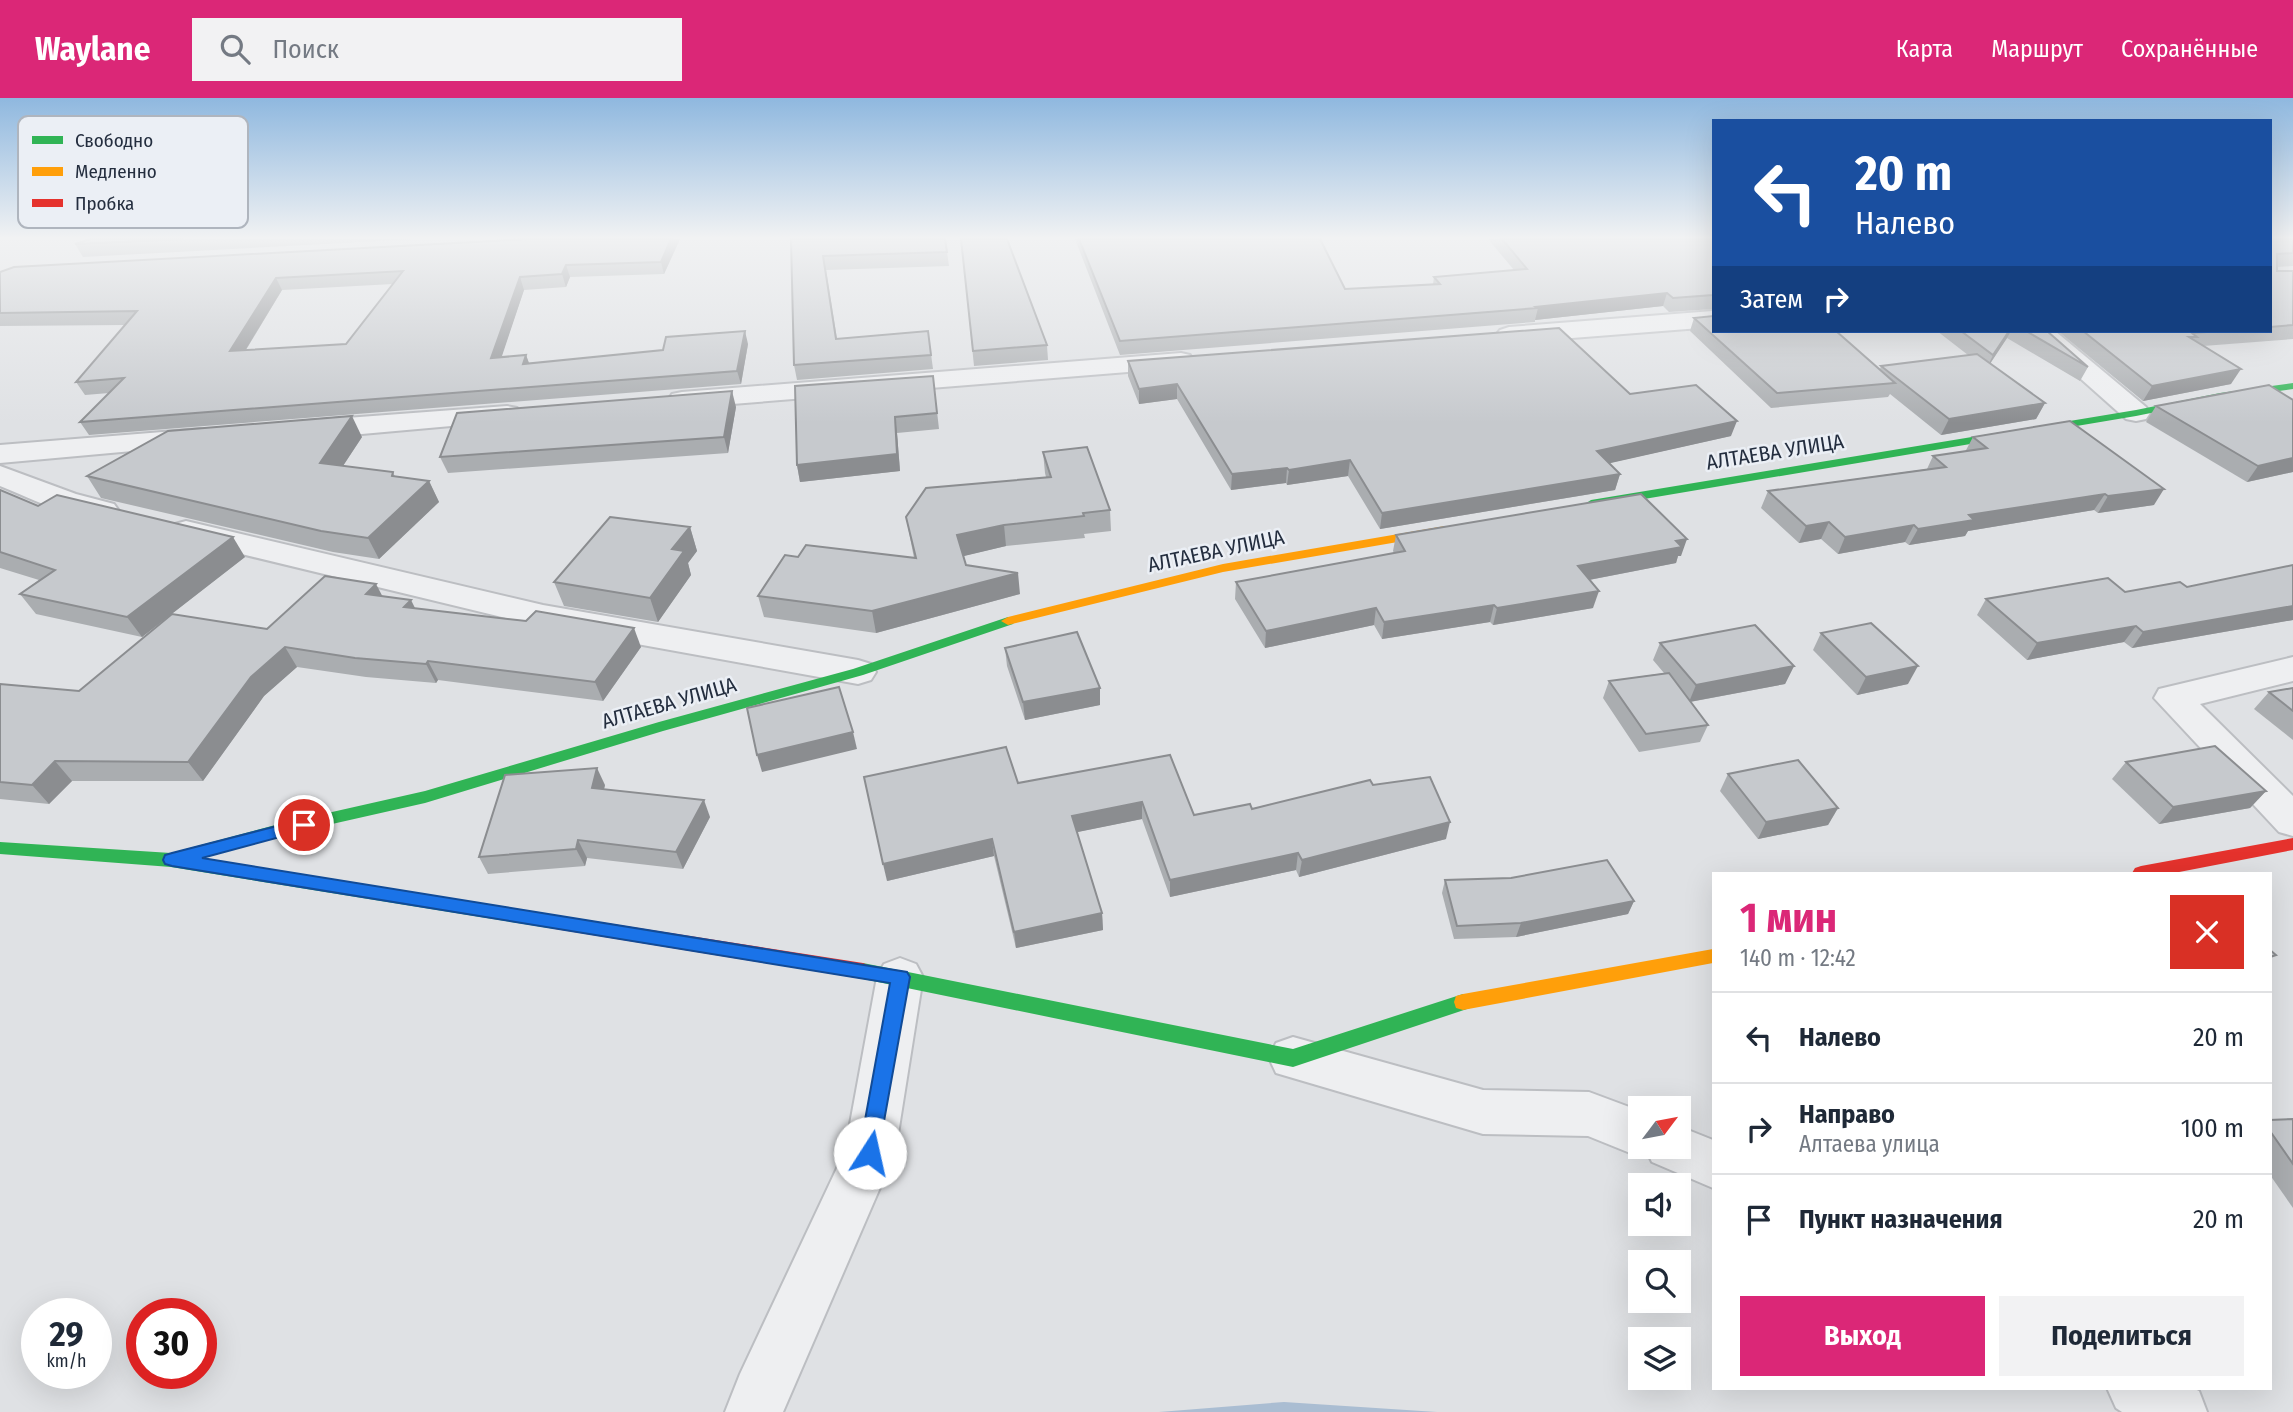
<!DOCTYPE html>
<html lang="ru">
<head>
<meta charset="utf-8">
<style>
	body { margin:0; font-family:"Fira Sans Condensed",sans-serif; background:#f2f2f3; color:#1f2937; height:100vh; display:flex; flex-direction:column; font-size:26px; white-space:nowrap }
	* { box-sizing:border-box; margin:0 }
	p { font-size:23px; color:#747a83 }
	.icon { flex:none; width:38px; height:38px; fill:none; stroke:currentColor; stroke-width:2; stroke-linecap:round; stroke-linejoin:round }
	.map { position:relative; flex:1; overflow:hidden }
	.sheet { position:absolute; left:1712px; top:774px; width:560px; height:518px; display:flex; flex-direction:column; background:#fff; border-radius:0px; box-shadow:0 7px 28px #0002 }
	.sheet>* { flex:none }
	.top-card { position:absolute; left:1712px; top:21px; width:560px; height:214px; border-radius:0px; box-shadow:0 7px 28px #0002; background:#1a4fa0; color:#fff; overflow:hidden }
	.needle { width:46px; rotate:58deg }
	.controls { position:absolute; left:1628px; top:998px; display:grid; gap:14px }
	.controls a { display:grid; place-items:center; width:63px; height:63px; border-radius:0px; background:#fff; box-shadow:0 7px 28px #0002; font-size:35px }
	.speed { position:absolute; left:21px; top:1200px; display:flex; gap:14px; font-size:35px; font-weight:700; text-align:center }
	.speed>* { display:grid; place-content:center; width:91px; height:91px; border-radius:50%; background:#fff; box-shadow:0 7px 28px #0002; line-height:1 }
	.speed small { font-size:18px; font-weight:400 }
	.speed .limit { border:10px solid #d22; background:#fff; color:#111 }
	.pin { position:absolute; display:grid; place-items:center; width:60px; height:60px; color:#fff; margin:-30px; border:4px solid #fff; border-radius:50%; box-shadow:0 2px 7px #0007 }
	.me { position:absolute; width:77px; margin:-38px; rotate:10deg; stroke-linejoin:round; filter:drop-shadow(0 0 5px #0008) }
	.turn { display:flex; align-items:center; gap:24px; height:147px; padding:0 28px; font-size:32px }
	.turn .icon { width:91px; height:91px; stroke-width:2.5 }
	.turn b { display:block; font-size:49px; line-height:60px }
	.then { display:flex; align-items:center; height:66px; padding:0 28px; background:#0003; gap:14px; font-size:26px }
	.round { display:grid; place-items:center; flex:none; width:74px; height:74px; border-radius:0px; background:#f2f2f3 }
	.overview { display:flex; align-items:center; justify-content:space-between; height:119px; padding:0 28px }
	h1 { font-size:42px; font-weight:700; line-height:52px; color:#db2777 }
	.cta { display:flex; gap:14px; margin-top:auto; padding:14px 28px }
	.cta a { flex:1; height:80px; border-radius:0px; background:#db2777; color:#fff; font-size:28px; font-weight:700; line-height:80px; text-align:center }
	.cta a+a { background:#f2f2f3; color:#1f2937 }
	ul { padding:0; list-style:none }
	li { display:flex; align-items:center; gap:21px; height:91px; padding:0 28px; border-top:2px solid #e0e1e3 }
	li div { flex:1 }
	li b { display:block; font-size:26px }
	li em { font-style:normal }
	header { display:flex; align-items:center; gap:42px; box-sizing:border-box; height:98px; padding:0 35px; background:#db2777; color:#fff }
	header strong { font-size:33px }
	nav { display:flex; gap:38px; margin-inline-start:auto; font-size:24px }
	.search { width:490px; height:63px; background:#f2f2f3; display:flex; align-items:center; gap:18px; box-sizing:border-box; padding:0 24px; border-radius:0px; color:#747a83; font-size:26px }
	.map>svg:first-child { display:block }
	.water { fill:#aabdd2 }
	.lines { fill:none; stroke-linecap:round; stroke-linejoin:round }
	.street-casing { stroke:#bcbec2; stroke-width:4 }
	.street { fill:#eeeff1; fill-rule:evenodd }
	.fast { fill:#30b455; fill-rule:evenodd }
	.slow { fill:#ff9f0a; fill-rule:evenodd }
	.jam { fill:#e5322d; fill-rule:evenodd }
	.wall { fill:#aaadb0; fill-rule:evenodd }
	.shaded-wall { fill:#8b8d90 }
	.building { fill:#c6c9cd; stroke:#8b8d90; stroke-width:2; fill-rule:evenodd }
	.route { fill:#1a73e8; stroke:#114b97; stroke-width:2 }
	.labels { text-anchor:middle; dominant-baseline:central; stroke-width:5; stroke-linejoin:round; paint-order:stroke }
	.street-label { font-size:21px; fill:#242e3f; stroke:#ebeff5 }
	.key { fill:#ebeff5; stroke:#afb5be; stroke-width:2 }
	.key-label { font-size:19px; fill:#242e3f }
</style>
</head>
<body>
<header>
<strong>Waylane</strong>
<div class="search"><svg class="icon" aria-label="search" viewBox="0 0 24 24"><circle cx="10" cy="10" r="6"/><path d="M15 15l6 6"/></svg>Поиск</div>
<nav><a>Карта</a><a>Маршрут</a><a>Сохранённые</a></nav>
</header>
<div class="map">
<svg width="2293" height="1314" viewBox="0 0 2293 1314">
	<rect width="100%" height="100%" fill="#dfe1e4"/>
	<path class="water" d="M1284,1304L1437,1314H1159Z"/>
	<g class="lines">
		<g class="street-casing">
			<g id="street">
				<path d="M1713,213V229L1509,245L1500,242L1496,237L1500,232L1509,229Z"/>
				<path d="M2027,233H2055L2146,309L2150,315L2146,321L2136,323L2126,321Z"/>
				<path d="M1181,255L1190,257L1194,263L1190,269L682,310L672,308L668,302L672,296L682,294Z"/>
				<path d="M507,308L517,310L521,316L517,322L306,341L296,338L292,332L296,326L306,323Z"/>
				<path d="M200,331L210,334L214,340L210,346L0,365V347Z"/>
				<path d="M0,368L76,396L114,406L119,413L114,420C83,427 30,400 0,388Z"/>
				<path d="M186,423L543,507L858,562L871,566L876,574L871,582L858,586L543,529L175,440L170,433L175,426Z"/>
				<path d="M2293,559V583L2200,606L2293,698V738L2279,734L2154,600L2159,591Z"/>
				<path d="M900,860L916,866L923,879L895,1055L783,1314H725L740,1276L845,1053L877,879L884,866Z"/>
				<path d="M1293,939L1483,992L1589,994L1640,1013V1048H1678V1028L1713,1042V1090L1652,1064L1648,1056L1640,1059L1588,1038L1483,1036L1276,975L1269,960L1276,945Z"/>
				<path d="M2107,1290H2192L2199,1293L2207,1314H2122L2116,1310Z"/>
			</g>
		</g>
		<use href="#street" class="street"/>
		<g class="fast">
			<path d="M2293,285V291L2220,301L2136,318L1591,410L1585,406L1591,402L2136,312L2220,295Z"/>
			<path d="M1008,519L1015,523L1013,526L863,577L663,633L425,705L279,738L201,760L555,817L561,819L564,824L561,829L555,831L171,769L0,756V744L171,755L279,726L425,693L659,624L853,571Z"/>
			<path d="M863,865L1293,951L1463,896L1470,898L1472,904L1470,910L1293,969L863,881L856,878L854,873L856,868Z"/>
		</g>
		<g class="slow">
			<path d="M1445,428L1451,432L1450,435L1223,474L1008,527L1001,523L1008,519L1223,466Z"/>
			<path d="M1713,851V865L1463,912L1456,910L1454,904L1456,898L1463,896Z"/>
		</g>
		<g class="jam">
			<path d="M2293,740V752L2174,775H2132L2135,770L2141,768Z"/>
			<path d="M555,817L863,865L870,868L872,873L870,878L863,881L555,831L549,829L546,824L549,819Z"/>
		</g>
	</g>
	<g class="wall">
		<path d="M91,141H417L83,159L75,146Z"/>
		<path d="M680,141L664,176L570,179L566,189L524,192L501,259L526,257L529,265L748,246L741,286L89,337L80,324L109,295L85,297L76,284L125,227L0,228V174ZM393,186L346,246L246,252L282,192Z"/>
		<path d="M791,141L947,154L949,168L826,172L837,241L928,233L933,271L797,282L794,267Z"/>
		<path d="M961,141L1047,247L1048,262L974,268Z"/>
		<path d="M1075,141H1320L1345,191L1433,186L1434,179L1514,172L1488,141H1713V211L1669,214L1663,208L1535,222V224L1120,257Z"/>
		<path d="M2270,141H2293V168L2277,169V173H2293V241L2203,248L2231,286L2143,303L2058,233H2270Z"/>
		<path d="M1694,220L1880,271L1881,268L1968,257L1937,233H2047L2088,269L2080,283L2007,240L1990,265L2045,305L2036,321L1941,337L1890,296L1888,299L1771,310L1690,233Z"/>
		<path d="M1128,263L1630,296L1731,338L1609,365L1620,376L1615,392L1380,431L1348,378L1287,387L1286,385L1231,392L1177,301L1139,306L1128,278Z"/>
		<path d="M933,278L939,331L897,335L900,373L800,384L797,367Z"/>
		<path d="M2293,302V374L2247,384L2146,324L2156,308Z"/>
		<path d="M736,309L728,355L448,375L440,359Z"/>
		<path d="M362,339L343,368L393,374L395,379L429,383L439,404L379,461L333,454L101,400L87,378Z"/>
		<path d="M1973,339L2154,407L2098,415L2094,412L1968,433L1965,438L1909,447L1905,444L1838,456L1821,441L1799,445L1761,410L1768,393L1927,371L1933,358L1965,354Z"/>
		<path d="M1043,354L1110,412L1111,433L1084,436L1085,440L1006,448L963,458L966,467L1020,496L876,535L764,519L758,498L798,459L914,460L906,419L1046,379L1045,375Z"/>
		<path d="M0,392L38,408L245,459L142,539L36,516L20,496L39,482L0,470Z"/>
		<path d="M690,429L697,453L688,465L691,477L658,524L564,508L554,484Z"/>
		<path d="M1396,437L1681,458H1678L1676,465L1589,482L1593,510L1493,527L1490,524L1382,541L1374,527L1265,550L1235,501L1236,484L1394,455L1393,453Z"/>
		<path d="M2293,467V522L2132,550L2124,544L2027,562L1977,517L1986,501L2125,494L2187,489Z"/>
		<path d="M383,498L415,511L641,549L603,603L438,582L436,585L366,579L297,569L264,598L203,683H72L49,706L0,701V586L79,593L267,531Z"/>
		<path d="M1821,535L1908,586L1857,597L1813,552Z"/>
		<path d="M1660,545L1794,568L1785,586L1690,604L1708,627L1700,644L1639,654L1603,600L1609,583L1664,575L1653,562Z"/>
		<path d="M1005,550L1100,590V607L1025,622L1007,568Z"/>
		<path d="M2293,590V642L2254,611L2269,594Z"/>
		<path d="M1170,657L1194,717L1252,711L1373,687L1446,741L1299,779L1296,772L1170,799L1142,721L1077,734L1102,815L1103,832L1016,850L994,758L887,783L1018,685Z"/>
		<path d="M2126,664L2266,693L2250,710L2159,726L2112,681Z"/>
		<path d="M1728,676L1838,710L1828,727L1758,741L1720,693Z"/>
		<path d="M605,687L604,691L710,719L683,771L587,760L585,768L488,776L479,759Z"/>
		<path d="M1445,782L1634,803L1628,816L1516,839L1454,841L1442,795Z"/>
		<path d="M2293,1021V1110L2270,1077V1022Z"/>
	</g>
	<g class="shaded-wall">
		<path d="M671,141H680L664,176L661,164Z"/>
		<path d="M566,167L570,179L566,189L562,176Z"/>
		<path d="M520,179L524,192L497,273L491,260Z"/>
		<path d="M276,180L282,192L237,266L230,253Z"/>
		<path d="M1667,195L1663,208L1535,222L1538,210L1536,209Z"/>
		<path d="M745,233L748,246L741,286L737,273Z"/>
		<path d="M2009,233H2011L2007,240L1986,272L1993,257Z"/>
		<path d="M526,257L531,271L523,266Z"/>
		<path d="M2241,271L2231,286L2143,303L2152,288Z"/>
		<path d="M1177,286V301L1139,306V291Z"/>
		<path d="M732,293L736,309L728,355L724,339Z"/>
		<path d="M2045,305L2036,321L1941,337L1949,321Z"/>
		<path d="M352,318L362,339L331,386L320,365Z"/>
		<path d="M895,319L897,335L900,373L800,384L797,367Z"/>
		<path d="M1737,323L1731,338L1593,369L1597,353Z"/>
		<path d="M2293,360V374L2247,384L2258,368Z"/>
		<path d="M1350,362L1348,378L1287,387L1289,372Z"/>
		<path d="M1287,370L1286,385L1231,392L1232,376Z"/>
		<path d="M1620,376L1615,392L1380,431L1382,415Z"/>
		<path d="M429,383L439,404L379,461L368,440Z"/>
		<path d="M2164,391L2154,407L2098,415L2108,398Z"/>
		<path d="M2105,396L2094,412L1968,433L1965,438L1909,447L1918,431L1969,417Z"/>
		<path d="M1829,424L1821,441L1799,445L1806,428Z"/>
		<path d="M1004,427L1006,448L960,459L957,437Z"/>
		<path d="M1914,427L1905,444L1838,456L1845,439Z"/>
		<path d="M690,429L697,453L688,465L691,477L658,524L650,500L672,451Z"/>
		<path d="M233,439L245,459L142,539L127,519Z"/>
		<path d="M1687,441L1681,458H1678L1676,465L1573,485L1578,468Z"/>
		<path d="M1018,475L1020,496L876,535L872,513Z"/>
		<path d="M376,486L386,505L366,496Z"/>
		<path d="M1599,493L1593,510L1493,527L1497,510Z"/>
		<path d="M411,502L421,522L404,509Z"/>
		<path d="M1494,507L1490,524L1382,541L1384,524Z"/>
		<path d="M2293,508V522L2132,550L2143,534Z"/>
		<path d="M1376,510L1374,527L1265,550L1266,533Z"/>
		<path d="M2136,528L2124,544L2027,562L2037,545Z"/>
		<path d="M634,530L641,549L603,603L595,584Z"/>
		<path d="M285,549L297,569L264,598L203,683L188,664L251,579Z"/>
		<path d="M428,563L438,582L436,585L426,566Z"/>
		<path d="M1794,568L1785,586L1689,604L1696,587Z"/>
		<path d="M1918,568L1908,586L1857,597L1866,579Z"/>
		<path d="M1100,590V607L1025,622L1023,604Z"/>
		<path d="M853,634L857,651L762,674L757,657Z"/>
		<path d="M55,663L72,683L49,706L32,687Z"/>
		<path d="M597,670L605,687L600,707L592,690Z"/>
		<path d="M2266,693L2250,710L2159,726L2173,709Z"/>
		<path d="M704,702L710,719L683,771L676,754Z"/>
		<path d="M1142,704V721L1073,735L1072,718Z"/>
		<path d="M1838,710L1828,727L1758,741L1766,724Z"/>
		<path d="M1450,724L1446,741L1299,779L1302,762Z"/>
		<path d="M992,741L994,758L887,783L883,766Z"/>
		<path d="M578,742L587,760L585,768L576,751Z"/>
		<path d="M1298,755L1296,772L1170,799V782Z"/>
		<path d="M1634,803L1628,816L1516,839L1521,825Z"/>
		<path d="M1102,815L1103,832L1016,850L1014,834Z"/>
	</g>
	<g class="building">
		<path d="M91,141H183L75,146Z"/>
		<path d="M530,141H671L661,164L566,167L562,176L520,179L491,260L526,257L523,266L663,252L666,239L745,233L737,273L80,324L124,280L76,284L137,213L0,215V174L14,169ZM403,173L346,246L230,253L276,180Z"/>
		<path d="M791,141H945L947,154L823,158L836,241L928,233L931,257L794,267Z"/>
		<path d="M961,141H1007L1047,247L973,253Z"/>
		<path d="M1079,141H1320L1345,191L1440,186L1434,179L1527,171L1502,141H1713V197L1673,200L1667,195L1536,209L1538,210L1120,243Z"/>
		<path d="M2270,141H2293V155L2277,156V173H2293V227L2270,229Z"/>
		<path d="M1713,218V233H1836L1895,285L1777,295L1694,220Z"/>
		<path d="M1559,230L1630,296L1696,287L1737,323L1597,353L1620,376L1382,415L1350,362L1289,372L1287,370L1232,376L1177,286L1139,291L1128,263Z"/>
		<path d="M1961,233H2009L1993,257Z"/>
		<path d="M2026,233H2047L2088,269Z"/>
		<path d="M2083,233H2222L2192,235L2197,239H2189L2241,271L2152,288Z"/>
		<path d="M1977,256L2045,305L1949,321L1881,268Z"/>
		<path d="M933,278L937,315L895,319L897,356L797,367L795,288Z"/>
		<path d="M2269,287L2293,302V360L2258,368L2156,308Z"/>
		<path d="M732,293L724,339L440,359L457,315Z"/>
		<path d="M352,318L320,365L393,374L392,378L429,383L368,440L321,433L87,378L168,333Z"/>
		<path d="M2070,323L2164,391L2108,398L2105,396L1969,417L1974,422L1918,431L1914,427L1845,439L1829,424L1806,428L1768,393L1946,369L1933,358L1987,350L1973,339Z"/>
		<path d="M1087,349L1110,412L1083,415L1084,418L1004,427L957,437L966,467L1018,475L872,513L758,498L785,457L798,459L806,447L916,460L906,419L926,390L1051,379L1043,354Z"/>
		<path d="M0,392L38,408L57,397L233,439L127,519L20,496L55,472L0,454Z"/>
		<path d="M1641,396L1687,441L1676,443L1682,449L1578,468L1599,493L1497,510L1494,507L1384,524L1376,510L1266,533L1236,484L1405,453L1396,437Z"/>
		<path d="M610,419L690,429L672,451L684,453L650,500L554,484Z"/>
		<path d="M2293,467V508L2143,534L2136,528L2037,545L1986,501L2108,480L2125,494L2180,484L2187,489Z"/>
		<path d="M325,478L376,486L366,496L411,502L404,509L526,523L536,513L634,530L595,584L428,563L426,566L355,560L285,549L251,579L188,664L55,663L32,687L0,684V586L79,593L172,516L267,531Z"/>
		<path d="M1871,525L1918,568L1866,579L1821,535Z"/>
		<path d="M1755,527L1794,568L1696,587L1660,545Z"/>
		<path d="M1077,534L1100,590L1023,604L1005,550Z"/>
		<path d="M1669,575L1708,627L1646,636L1609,583Z"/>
		<path d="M839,589L853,634L757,657L747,610Z"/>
		<path d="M2293,590V613L2269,594Z"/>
		<path d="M2215,648L2266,693L2173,709L2126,664Z"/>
		<path d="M1006,649L1018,685L1170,657L1194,717L1250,706L1252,711L1370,682L1373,687L1430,679L1450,724L1302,762L1298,755L1170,782L1142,704L1072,718L1102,815L1014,834L992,741L883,766L864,679Z"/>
		<path d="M1798,662L1838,710L1766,724L1728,676Z"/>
		<path d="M597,670L592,690L704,702L676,754L578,742L576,751L479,759L505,677Z"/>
		<path d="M1607,762L1634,803L1521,825L1457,828L1445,782L1511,780Z"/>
		<path d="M2270,852L2276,857L2270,859Z"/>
		<path d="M2293,1021V1066L2270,1033V1022Z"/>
	</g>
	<linearGradient id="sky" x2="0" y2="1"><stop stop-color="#8fb8df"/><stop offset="0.43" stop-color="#f1f2f3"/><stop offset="1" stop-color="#f1f2f3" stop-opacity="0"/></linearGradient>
	<rect width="2293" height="325" fill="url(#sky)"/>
	<path class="route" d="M304,721L312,727L310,731L202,760L907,874L910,879L877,1062L870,1064L862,1062L859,1055L890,885L172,768L165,766L163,762L165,757L172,755Z"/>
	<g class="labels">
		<g class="street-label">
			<text transform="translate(1775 354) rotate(-9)">АЛТАЕВА УЛИЦА</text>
			<text transform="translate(1216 453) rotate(-12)">АЛТАЕВА УЛИЦА</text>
			<text transform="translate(669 605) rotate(-16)">АЛТАЕВА УЛИЦА</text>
		</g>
	</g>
	<rect x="18" y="18" width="230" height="112" rx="10" class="key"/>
	<rect x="32" y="38" width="31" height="8" fill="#30b455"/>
	<rect x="32" y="69" width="31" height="9" fill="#ff9f0a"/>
	<rect x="32" y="101" width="31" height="8" fill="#e5322d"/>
	<g class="key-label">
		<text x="75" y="49">Свободно</text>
		<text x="75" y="80">Медленно</text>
		<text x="75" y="112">Пробка</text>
	</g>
</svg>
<div class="controls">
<a><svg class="needle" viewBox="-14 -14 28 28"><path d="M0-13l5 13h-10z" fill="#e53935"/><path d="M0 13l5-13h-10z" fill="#747a83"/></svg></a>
<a><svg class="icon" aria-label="sound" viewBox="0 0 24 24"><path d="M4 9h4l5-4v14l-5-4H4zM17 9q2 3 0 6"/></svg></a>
<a><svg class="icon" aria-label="search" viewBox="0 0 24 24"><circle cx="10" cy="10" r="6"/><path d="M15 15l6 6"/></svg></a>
<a><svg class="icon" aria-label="layers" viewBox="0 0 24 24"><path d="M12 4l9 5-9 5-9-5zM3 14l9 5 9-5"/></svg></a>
</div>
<div class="speed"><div>29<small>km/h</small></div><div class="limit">30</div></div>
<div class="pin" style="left:304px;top:727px;background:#d93025"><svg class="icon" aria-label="arrive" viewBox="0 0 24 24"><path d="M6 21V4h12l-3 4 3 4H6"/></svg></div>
<svg class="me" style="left:870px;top:1055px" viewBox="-20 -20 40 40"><circle r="19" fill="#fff"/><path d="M0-13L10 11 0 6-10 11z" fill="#1a73e8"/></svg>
<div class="top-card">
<div class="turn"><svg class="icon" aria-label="left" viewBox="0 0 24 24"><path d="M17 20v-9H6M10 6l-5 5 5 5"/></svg><div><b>20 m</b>Налево</div></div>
<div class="then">Затем<svg class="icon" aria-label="right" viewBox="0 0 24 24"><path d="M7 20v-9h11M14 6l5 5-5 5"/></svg></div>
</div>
<section class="sheet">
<div class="overview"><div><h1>1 мин</h1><p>140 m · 12:42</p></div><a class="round" style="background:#d93025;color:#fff"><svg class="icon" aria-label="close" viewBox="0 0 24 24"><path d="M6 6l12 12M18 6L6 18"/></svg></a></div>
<ul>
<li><svg class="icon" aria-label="left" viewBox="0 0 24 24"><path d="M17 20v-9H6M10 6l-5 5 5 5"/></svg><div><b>Налево</b></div><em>20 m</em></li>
<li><svg class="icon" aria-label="right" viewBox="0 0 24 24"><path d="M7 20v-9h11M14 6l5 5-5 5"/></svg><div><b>Направо</b><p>Алтаева улица</p></div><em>100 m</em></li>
<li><svg class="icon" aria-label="arrive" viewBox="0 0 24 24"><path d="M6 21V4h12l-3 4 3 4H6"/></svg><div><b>Пункт назначения</b></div><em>20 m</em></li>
</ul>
<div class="cta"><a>Выход</a><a>Поделиться</a></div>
</section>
</div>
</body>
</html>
